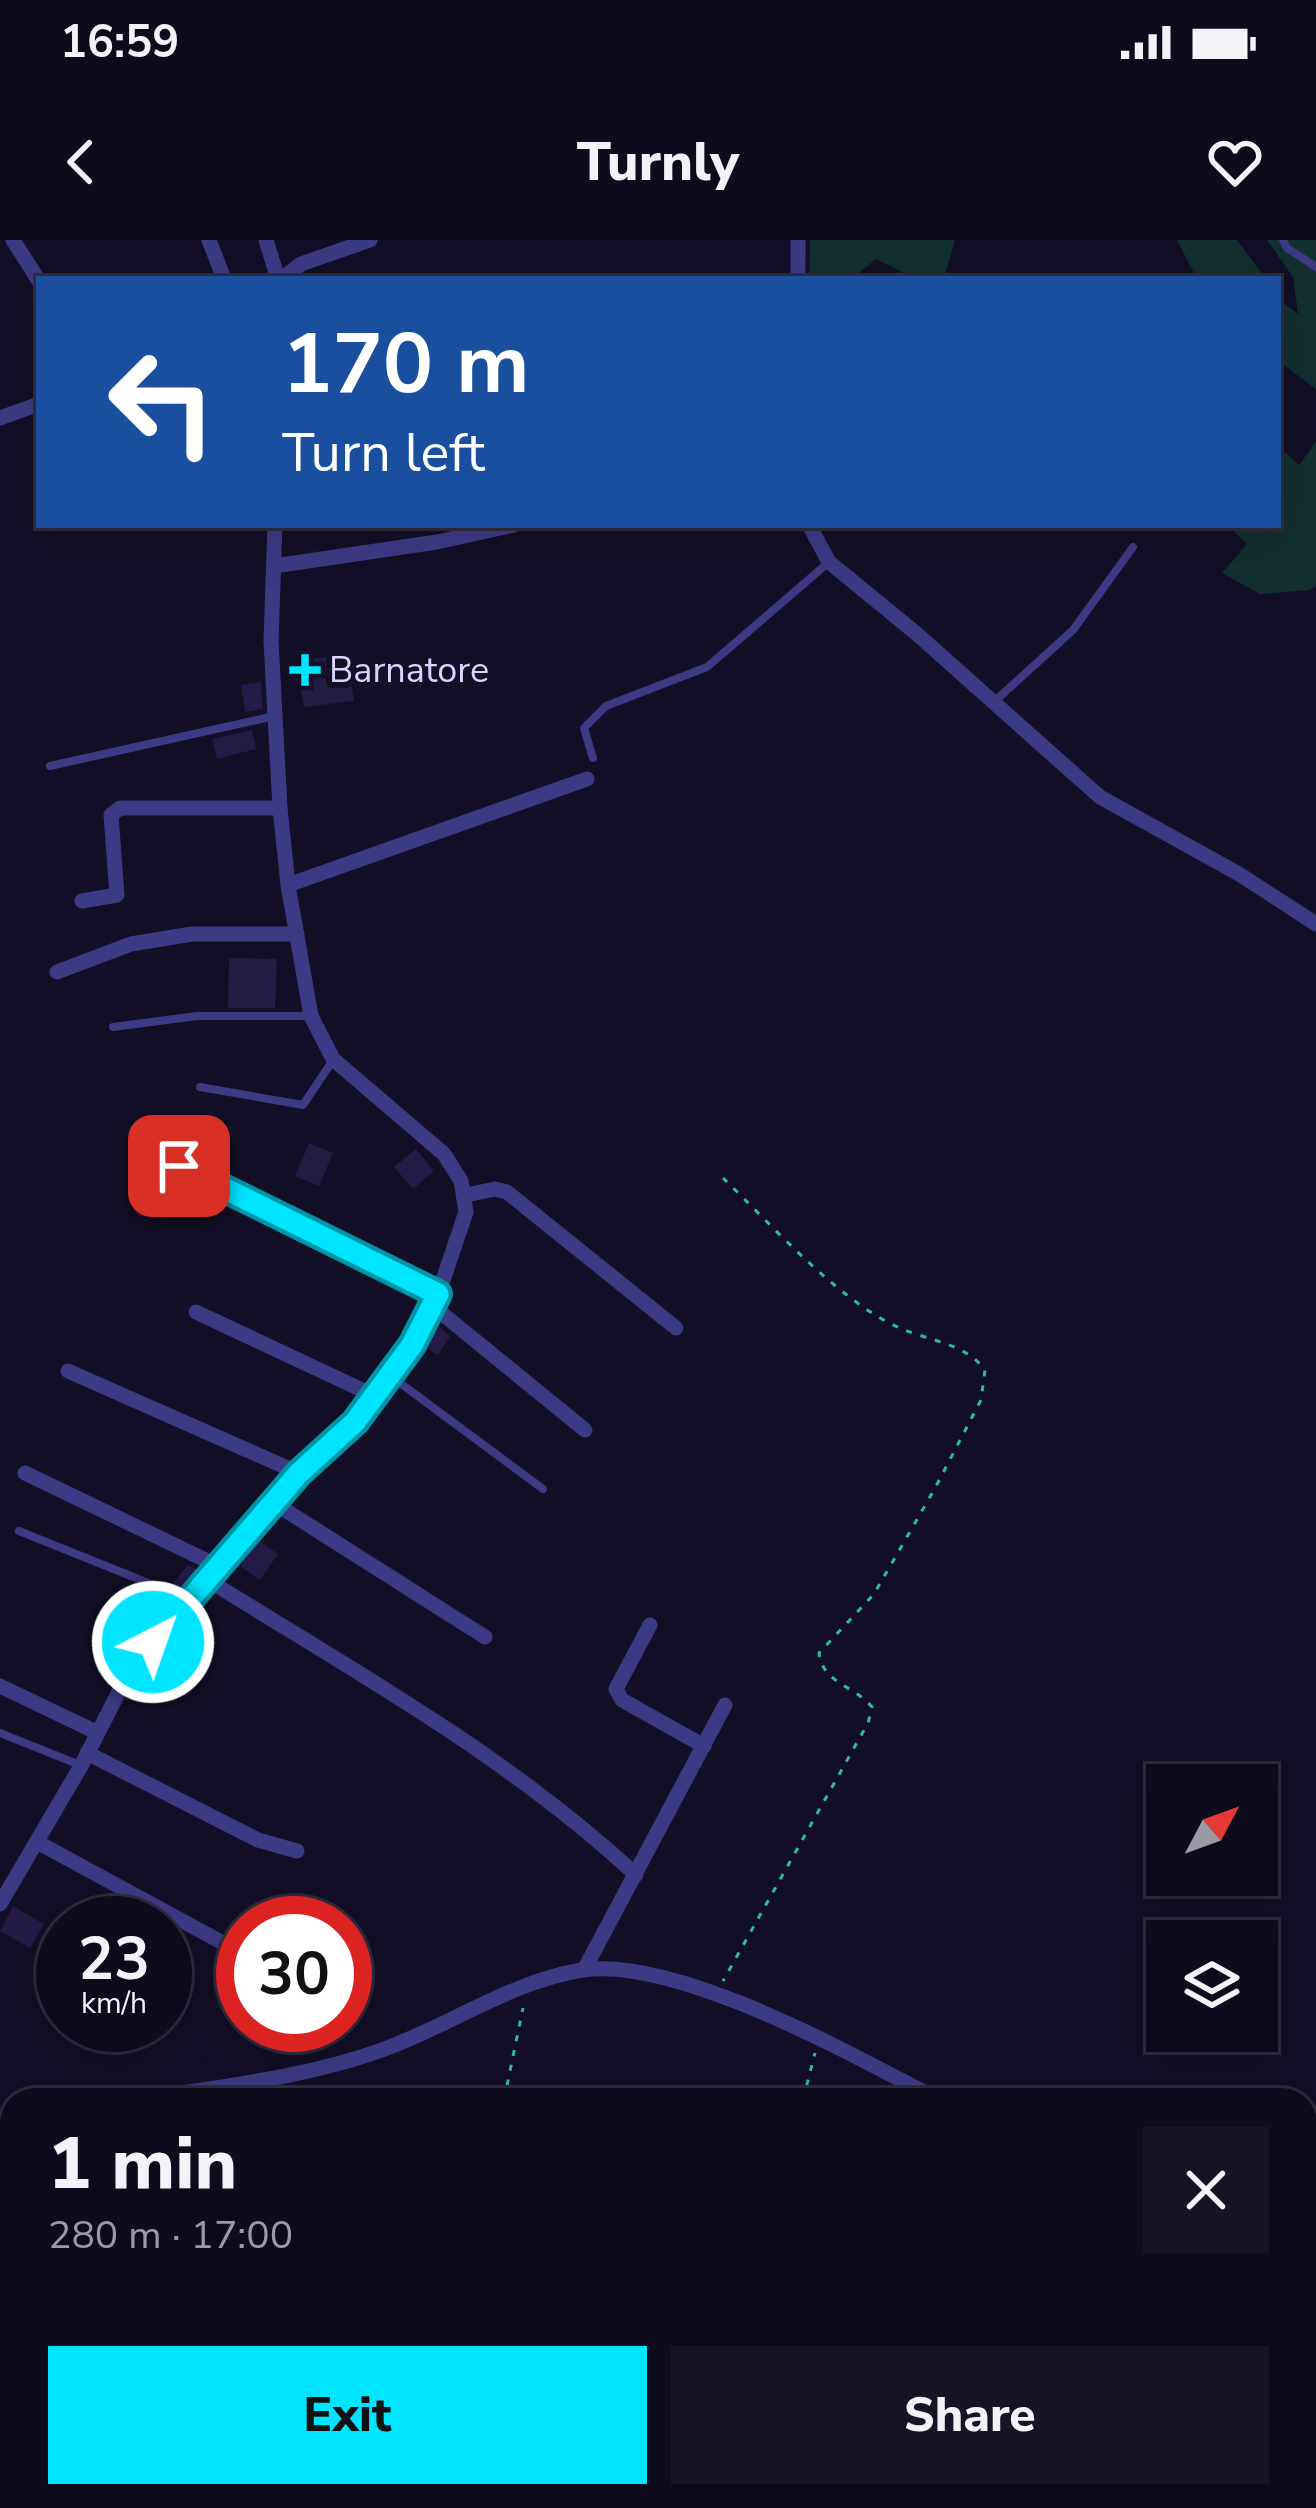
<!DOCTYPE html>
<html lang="en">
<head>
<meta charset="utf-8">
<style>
	body { margin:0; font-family:"Nunito Sans",sans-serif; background:#171425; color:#f1f3f6; height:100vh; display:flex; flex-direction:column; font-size:45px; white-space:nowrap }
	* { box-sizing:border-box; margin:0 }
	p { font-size:39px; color:#9b9ba3 }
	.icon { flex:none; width:66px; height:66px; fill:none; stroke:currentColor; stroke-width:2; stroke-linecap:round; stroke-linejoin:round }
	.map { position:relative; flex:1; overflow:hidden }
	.details { position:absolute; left:0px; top:1848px; width:1317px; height:420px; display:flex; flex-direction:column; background:#0e0b1c; border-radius:36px 36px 0 0; box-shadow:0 12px 48px #0002,0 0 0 3px #2e2b3b }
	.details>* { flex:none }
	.hud { position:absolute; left:36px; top:36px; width:1245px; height:252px; border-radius:0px; box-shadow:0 12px 48px #0002,0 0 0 3px #2e2b3b; background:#1a4fa0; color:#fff; overflow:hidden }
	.needle { width:78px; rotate:49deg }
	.buttons { position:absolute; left:1146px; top:1524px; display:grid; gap:24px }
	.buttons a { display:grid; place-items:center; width:132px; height:132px; border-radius:0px; background:#0e0b1c; box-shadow:0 12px 48px #0002,0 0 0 3px #2e2b3b; font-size:60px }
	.speed { position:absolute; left:36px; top:1656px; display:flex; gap:24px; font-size:60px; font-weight:700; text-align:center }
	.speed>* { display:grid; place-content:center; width:156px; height:156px; border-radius:50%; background:#0e0b1c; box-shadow:0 12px 48px #0002,0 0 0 3px #2e2b3b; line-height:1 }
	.speed small { font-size:30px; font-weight:400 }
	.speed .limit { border:18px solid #d22; background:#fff; color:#111 }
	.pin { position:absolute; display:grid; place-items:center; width:102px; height:102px; color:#fff; margin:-51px; border-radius:24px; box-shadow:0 6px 18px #0006 }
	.me { position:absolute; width:132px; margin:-66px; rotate:41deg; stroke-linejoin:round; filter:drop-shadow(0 0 9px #0008) }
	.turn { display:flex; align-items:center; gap:42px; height:252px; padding:0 48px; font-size:54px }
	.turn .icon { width:156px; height:156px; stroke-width:2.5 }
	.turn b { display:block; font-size:84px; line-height:102px }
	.round { display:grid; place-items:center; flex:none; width:126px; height:126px; border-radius:0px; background:#171425 }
	.overview { display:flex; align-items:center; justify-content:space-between; height:204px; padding:0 48px }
	h1 { font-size:72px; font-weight:800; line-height:90px }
	.action { display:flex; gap:24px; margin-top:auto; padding:24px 48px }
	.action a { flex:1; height:138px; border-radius:0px; background:#00e5ff; color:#111; font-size:48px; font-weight:800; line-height:138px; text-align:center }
	.action a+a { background:#171425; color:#f1f3f6 }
	.status { display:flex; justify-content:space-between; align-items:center; height:84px; padding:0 60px; background:#0e0b1c; direction:ltr }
	.status svg { height:33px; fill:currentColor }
	header { display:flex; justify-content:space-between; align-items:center; height:156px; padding:0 48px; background:#0e0b1c; font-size:54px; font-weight:800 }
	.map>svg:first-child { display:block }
	.green { fill:#12302f }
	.building { fill:#241b47 }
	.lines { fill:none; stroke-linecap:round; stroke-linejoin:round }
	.path { stroke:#2fb8b0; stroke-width:3; stroke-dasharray:6 9; stroke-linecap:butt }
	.service { stroke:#3d3a85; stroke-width:8 }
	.minor { stroke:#3d3a85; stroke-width:15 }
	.route-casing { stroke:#0095a6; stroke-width:30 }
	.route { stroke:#00e5ff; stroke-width:21 }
	.poi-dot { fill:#00e5ff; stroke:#130f26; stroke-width:4.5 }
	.labels { text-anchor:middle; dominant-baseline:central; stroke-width:12; stroke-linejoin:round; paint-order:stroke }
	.poi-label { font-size:36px; fill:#d9d4ff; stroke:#130f26; text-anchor:start }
</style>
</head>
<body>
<div class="status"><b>16:59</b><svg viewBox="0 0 49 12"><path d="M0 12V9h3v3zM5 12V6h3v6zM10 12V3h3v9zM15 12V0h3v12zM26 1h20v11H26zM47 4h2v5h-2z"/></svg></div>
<header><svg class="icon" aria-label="back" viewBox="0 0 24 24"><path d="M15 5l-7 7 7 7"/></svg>Turnly<svg class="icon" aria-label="heart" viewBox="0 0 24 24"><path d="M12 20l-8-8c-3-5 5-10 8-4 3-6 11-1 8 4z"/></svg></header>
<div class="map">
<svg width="1316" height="2268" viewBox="0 0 1316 2268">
	<rect width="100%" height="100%" fill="#130f26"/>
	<g class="green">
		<path d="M810,0H955L945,35L948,39H916L876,19L851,39H809Z"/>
		<path d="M1177,0H1237L1266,39H1197Z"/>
		<path d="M1267,0H1316V149L1278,121V59L1298,74L1293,37Z"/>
		<path d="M1316,202V346L1309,350L1260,354L1222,333L1247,304L1227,285H1278V206L1299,225Z"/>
	</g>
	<g class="building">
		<path d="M347,414L354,461L304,467L297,421Z"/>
		<path d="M261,442L263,469L245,472L241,445Z"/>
		<path d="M252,490L256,509L217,519L212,499Z"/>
		<path d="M229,718L277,719L275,768H228Z"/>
		<path d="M309,903L333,913L319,946L295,936Z"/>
		<path d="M416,909L434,931L413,949L394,927Z"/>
		<path d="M437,1085L450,1096L438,1115L425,1107Z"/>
		<path d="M258,1300L278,1314L260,1340L240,1326Z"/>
		<path d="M188,1325L200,1331L185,1349L173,1343Z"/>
		<path d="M13,1666L44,1684L30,1708L0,1691Z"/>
	</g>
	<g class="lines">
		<g class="path">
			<path d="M723,938C772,985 840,1063 902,1089C931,1101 966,1104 985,1130L981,1160L934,1250L874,1354L819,1413C823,1444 854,1445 872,1467L868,1483L723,1741"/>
			<path d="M504,1860L523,1768"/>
			<path d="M803,1860L815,1813"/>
			<path d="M1306,2098L1316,2089"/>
		</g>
		<g class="service">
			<path d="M1283,0L1287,8L1316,27"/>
			<path d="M996,460L1073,390L1133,307"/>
			<path d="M593,518L584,488L606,466L707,427L829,322"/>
			<path d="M50,526L275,476"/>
			<path d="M113,787L197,776H310"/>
			<path d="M200,847L303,865L333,820"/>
			<path d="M392,1137L543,1249"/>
			<path d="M19,1291L188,1359"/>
			<path d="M0,1493L80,1525"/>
		</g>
		<g class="minor">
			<path d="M13,0L39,41"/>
			<path d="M209,0L224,39"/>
			<path d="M266,0L278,39"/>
			<path d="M798,0V39"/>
			<path d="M282,39L301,24L370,0"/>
			<path d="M0,178L39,164"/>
			<path d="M809,285L829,322L917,394L1100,557L1239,634L1316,684"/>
			<path d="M274,326L437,302L514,285"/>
			<path d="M288,645L587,539"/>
			<path d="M82,661L117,655L111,575L120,568H280"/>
			<path d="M57,732L131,704L192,694H297"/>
			<path d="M179,926L438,1054"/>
			<path d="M466,955L495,949L507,952L676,1088"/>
			<path d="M434,1067L585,1190"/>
			<path d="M196,1072L375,1156"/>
			<path d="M68,1131L299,1233"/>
			<path d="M25,1233L220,1327"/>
			<path d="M274,1263L485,1397"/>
			<path d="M208,1340C355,1432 508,1516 636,1635"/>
			<path d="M650,1385L616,1449L622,1460L704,1506"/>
			<path d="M0,1446L96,1492"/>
			<path d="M87,1513L258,1600L297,1611"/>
			<path d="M37,1602L223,1703"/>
			<path d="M0,1664L81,1526L127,1436L299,1233L355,1182L412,1105L434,1067L466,972L461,941L444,914L333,819L311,776L288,645L280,568L271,401L275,285"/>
			<path d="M584,1730L725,1465"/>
			<path d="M137,1860C217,1847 303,1838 379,1811C448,1787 509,1742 582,1730C678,1716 854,1816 939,1860"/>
			<path d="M0,1883L12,1882"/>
			<path d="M1305,2117L1316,2127"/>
			<path d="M100,2268L104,2256"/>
			<path d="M168,2268L171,2256"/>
		</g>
	</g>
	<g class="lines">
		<g class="route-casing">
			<path id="route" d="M153,1402L299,1233L355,1182L412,1105L438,1054L179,926"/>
		</g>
		<use href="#route" class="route"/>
	</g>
	<path class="poi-dot" d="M299 412h12v12h12v12h-12v12h-12v-12h-12v-12h12z"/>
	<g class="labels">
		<g class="poi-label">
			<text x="329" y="430">Barnatore</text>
		</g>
	</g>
</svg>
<div class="buttons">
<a><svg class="needle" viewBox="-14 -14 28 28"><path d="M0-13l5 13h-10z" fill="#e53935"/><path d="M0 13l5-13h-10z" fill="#9b9ba3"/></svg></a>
<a><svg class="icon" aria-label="layers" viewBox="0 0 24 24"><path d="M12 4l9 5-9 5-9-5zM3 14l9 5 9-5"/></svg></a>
</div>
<div class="speed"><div>23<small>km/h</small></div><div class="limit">30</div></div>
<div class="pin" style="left:179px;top:926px;background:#d93025"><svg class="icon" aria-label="arrive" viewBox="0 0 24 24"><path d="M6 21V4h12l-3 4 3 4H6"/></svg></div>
<svg class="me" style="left:153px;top:1402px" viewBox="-20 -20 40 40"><circle r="17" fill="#00e5ff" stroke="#fff" stroke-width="3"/><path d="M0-11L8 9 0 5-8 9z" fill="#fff"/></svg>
<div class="hud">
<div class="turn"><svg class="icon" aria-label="left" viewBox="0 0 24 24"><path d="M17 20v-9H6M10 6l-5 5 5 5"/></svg><div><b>170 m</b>Turn left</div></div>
</div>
<section class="details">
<div class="overview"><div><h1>1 min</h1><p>280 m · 17:00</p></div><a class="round"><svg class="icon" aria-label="close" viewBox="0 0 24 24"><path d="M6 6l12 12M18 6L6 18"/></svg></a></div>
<div class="action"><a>Exit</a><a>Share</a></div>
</section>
</div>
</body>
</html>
